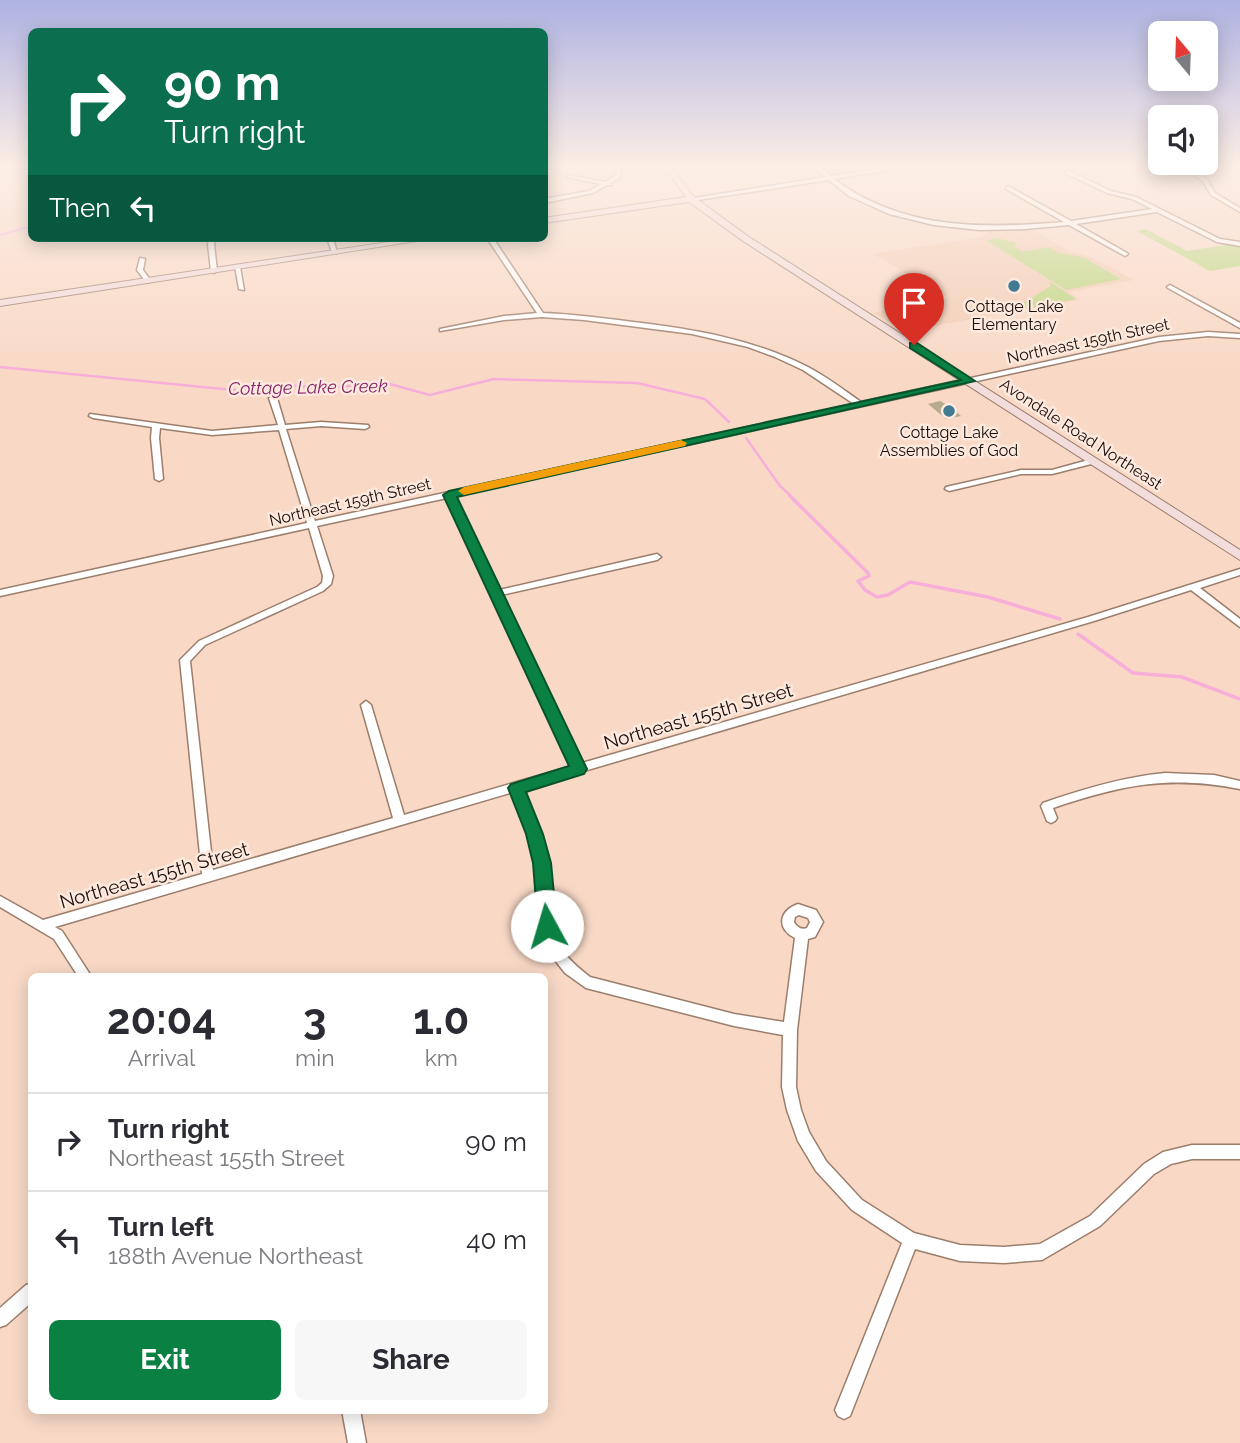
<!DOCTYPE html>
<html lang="en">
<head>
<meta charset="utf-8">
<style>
	body { margin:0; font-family:Raleway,sans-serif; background:#f7f7f7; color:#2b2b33; height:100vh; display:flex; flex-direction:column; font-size:26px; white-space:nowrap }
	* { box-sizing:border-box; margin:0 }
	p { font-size:23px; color:#7c7c81 }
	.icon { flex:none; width:38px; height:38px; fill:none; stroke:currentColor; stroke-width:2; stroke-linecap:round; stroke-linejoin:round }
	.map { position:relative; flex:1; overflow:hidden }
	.drawer { position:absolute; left:28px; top:973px; width:520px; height:441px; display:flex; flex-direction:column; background:#fff; border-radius:10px; box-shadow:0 4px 18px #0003 }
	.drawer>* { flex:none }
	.banner { position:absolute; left:28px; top:28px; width:520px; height:214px; border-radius:10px; box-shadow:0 4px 18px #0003; background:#0b6e4f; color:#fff; overflow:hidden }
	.needle { width:46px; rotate:341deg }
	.fabs { position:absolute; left:1148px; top:21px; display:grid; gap:14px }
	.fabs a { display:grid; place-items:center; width:70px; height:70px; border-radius:10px; background:#fff; box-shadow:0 4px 18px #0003; font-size:35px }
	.pin { position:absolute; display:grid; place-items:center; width:60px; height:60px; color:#fff; margin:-72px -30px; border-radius:50% 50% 50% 0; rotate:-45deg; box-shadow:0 0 7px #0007 }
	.pin .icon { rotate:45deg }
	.me { position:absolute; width:77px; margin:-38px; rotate:354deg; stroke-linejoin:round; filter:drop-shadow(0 0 5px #0008) }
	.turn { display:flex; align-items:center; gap:24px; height:147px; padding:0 21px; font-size:32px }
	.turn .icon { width:91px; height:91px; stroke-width:2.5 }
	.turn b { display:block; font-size:49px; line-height:60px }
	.then { display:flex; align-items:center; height:66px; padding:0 21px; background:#0003; gap:14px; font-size:26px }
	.eta { display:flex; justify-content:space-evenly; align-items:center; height:119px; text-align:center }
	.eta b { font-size:42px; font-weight:700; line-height:49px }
	.cta { display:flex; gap:14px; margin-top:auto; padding:14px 21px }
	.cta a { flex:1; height:80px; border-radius:10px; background:#0b8043; color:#fff; font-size:28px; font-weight:700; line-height:80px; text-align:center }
	.cta a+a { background:#f7f7f7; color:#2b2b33 }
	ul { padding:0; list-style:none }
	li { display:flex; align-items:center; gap:21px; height:98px; padding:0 21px; border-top:2px solid #e1e1e2 }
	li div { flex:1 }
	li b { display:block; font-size:26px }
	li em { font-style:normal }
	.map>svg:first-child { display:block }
	.built { fill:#f3ccb4 }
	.green { fill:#bcd67d }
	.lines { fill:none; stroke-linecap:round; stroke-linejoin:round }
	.stream-far2 { stroke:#f7afda; stroke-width:2 }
	.stream-far1 { stroke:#f7afda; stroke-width:2.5 }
	.stream { stroke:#f7afda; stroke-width:3.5 }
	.building { fill:#b8ab8d }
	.street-casing { stroke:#9b7e6c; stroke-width:3 }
	.secondary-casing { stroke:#9b7e6c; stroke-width:2 }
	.street { fill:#fff; fill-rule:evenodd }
	.secondary { fill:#f3dcdc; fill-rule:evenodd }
	.route { fill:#0b8043; stroke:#07532c; stroke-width:2 }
	.slow { fill:#f59e0b }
	.poi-dot { fill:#407b93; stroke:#fde9dd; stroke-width:2.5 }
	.labels { text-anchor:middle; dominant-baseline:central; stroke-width:5; stroke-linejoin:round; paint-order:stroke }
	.far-poi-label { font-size:16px; fill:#190e08; stroke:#fde9dd }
	.far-street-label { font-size:16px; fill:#190e08; stroke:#fde9dd }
	.far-water-label { font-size:18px; font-style:italic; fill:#862267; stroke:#fde9dd }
	.street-label { font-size:19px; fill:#190e08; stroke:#fde9dd }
</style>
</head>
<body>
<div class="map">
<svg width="1240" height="1443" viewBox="0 0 1240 1443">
	<rect width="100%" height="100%" fill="#f9d9c6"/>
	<path class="built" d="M990,231H1035L1069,251L1091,257L1134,280L1069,292L1079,300L905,331L873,313L948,298L873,254L981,237Z"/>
	<g class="green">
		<path d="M1146,229L1187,251L1226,245L1240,246V266L1210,271L1137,231Z"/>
		<path d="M996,238L1017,243L1014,247L1022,250L1021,252L1049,247L1059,253L1083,257L1121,279L1066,290L987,241Z"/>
		<path d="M1049,281L1076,299L1017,310L1015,308L1051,286Z"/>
	</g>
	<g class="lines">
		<path class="stream-far2" d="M0,235L32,226"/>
		<g class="stream-far1">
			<path d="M0,367L243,391L286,385L322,388L386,383L430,395L494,379L637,383L705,399L729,422"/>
			<path d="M746,438L780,486L792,497"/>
		</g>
		<g class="stream">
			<path d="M790,496L868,573L869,576L858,581L865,590L877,597L888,595L910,582L988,597L1060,619"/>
			<path d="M1078,634L1133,673L1182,677L1240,699"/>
		</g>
	</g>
	<path class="building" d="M940,401L951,407L961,416L946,419L928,404Z"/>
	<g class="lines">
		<g class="street-casing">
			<g id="street">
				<path d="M616,167H621L620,177L611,183L612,185H607L593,193L544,203V199L589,191L601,184L567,177V175L605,182L615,176Z"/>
				<path d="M813,167H819L831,176L891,167H906L834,179C902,230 983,229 1064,222L1006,189L1008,186L1071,221L1152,209L1132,199L1107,193L1065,173L1067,170L1111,191L1136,197L1220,239L1240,242V246L1217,242L1157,212L1076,224L1127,253L1128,254L1125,256L1069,225L1025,229L979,230L934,225L889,214L849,196L829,180L691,201L688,199L825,177Z"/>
				<path d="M1181,167H1187L1207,179L1215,193L1240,208V212L1211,195L1203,181Z"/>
				<path d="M210,238H216L214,244L217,271L214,273L211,271L208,244Z"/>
				<path d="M327,238H333L337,253L332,252Z"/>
				<path d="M487,238H493L543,313C573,314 603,318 633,322C693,329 753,339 808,367C827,377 844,390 861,402L1159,337L1208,332L1240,334V338L1208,336L1159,341L454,496L499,590L657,554L661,557L657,560L501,595L582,763L1088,617L1240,569V575L1200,588L1240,619V627L1191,590L1094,621L523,789C532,813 542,836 547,861C552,888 547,927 563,951C570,961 580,969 590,977L734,1014L784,1022L795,938C776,928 779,911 798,904L816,910L823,922L815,937L808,939L797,1030L796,1087L801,1110L809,1132L826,1161L862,1200L914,1233L960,1245L1004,1247L1040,1244L1090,1216L1144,1164L1163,1152L1192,1145H1240V1159H1192L1171,1164L1154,1174L1100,1226L1042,1260L1004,1263L960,1261L915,1249L850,1416L844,1419L838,1416L835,1410L902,1243L852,1210L816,1171L798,1141L787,1110L782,1087L783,1035L734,1026L586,988L565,973L554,959L545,942L541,928L535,861L528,833L513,792L55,927L62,931L91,976H78L54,939L0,907V896L43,920L202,874L180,660L199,641L317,587L322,583L323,576L309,528L0,596V590L307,523L279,430L212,435L160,428L159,438L163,479L159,481L155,479L151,438L152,427L93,418L89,416L90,414L212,431L278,425L269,398L273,396L277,398L285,425L321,422L368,425L369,427L365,429L321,426L286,429L315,521L854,404L803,370L775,357L748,347L692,334L584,320L542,317L504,320L440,331V329L504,316L537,313ZM447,498L572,766L404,815L371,705L366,701L361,705L393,818L213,870L190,661L205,645L323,591L331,584L333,576L317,526ZM799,915L808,918L810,922L807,928C801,930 797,927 794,922L795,917Z"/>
				<path d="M140,258L145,259L143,270L151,281L150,282H146L137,270Z"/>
				<path d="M235,266L240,267L244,290L239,289Z"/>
				<path d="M1170,285L1240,323V328L1168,288L1167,287Z"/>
				<path d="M1092,459L1096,461L1095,463L1052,474H1021L949,491L945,489L946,487L1021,470H1052Z"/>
				<path d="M1165,773L1214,775L1240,781V789C1168,775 1122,785 1053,808L1057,818L1055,821L1051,823L1047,821L1041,806L1043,803C1083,789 1123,777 1165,773Z"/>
				<path d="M32,1283V1302L6,1325L0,1327V1308L26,1285Z"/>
				<path d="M342,1410H360L366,1443H348Z"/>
			</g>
		</g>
		<g class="secondary-casing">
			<g id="secondary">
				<path d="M664,167H671L694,197L749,237L1240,550V560L743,241L689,202L544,223V218L686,197Z"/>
				<path d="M415,238H436L0,306V300Z"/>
			</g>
		</g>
		<use href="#street" class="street"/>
		<use href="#secondary" class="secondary"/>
	</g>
	<linearGradient id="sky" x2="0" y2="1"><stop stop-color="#aeb2e2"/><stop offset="0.45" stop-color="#fceee5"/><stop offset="1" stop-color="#fceee5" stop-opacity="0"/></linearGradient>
	<rect width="1240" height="369" fill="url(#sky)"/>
	<path class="route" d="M910,343H917L975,381L457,497L587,769L584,774L526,792L543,834L551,863L557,926L554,932L547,934L540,932L538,926L533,863L526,834L508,788L511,784L569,766L443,495L449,491L961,380L910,348Z"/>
	<path class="slow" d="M681,440L687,443L685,446L464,495L458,491L464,487Z"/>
	<g class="poi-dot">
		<circle cx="1014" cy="286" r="7"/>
		<circle cx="949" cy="411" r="7"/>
	</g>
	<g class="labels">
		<g class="far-poi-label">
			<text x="1014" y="306">Cottage Lake<tspan x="1014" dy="18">Elementary</tspan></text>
			<text x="949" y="432">Cottage Lake<tspan x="949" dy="18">Assemblies of God</tspan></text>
		</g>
		<g class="far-street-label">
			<text transform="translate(1088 341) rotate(-12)">Northeast 159th Street</text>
			<text transform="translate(1081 434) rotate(33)">Avondale Road Northeast</text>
			<text transform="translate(350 502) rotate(-13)">Northeast 159th Street</text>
		</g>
		<g class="far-water-label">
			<text transform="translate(308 387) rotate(-1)">Cottage Lake Creek</text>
		</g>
		<g class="street-label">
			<text transform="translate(698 716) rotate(-16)">Northeast 155th Street</text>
			<text transform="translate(154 875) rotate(-16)">Northeast 155th Street</text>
		</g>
	</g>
</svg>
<div class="fabs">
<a><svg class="needle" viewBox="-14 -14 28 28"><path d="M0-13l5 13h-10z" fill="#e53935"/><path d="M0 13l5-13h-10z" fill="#7c7c81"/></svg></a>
<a><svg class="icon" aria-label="sound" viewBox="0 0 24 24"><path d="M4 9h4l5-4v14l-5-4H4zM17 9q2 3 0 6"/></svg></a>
</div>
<div class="pin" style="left:914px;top:345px;background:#d93025"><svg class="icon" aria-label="arrive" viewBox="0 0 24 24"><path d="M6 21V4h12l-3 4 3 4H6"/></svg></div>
<svg class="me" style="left:547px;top:926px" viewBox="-20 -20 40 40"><circle r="19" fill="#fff"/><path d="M0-13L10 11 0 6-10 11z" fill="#0b8043"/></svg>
<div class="banner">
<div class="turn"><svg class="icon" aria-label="right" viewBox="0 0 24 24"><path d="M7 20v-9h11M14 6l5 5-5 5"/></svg><div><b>90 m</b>Turn right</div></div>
<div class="then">Then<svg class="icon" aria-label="left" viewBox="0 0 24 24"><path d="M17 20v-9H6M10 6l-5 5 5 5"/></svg></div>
</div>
<section class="drawer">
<div class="eta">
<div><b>20:04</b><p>Arrival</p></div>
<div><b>3</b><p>min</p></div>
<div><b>1.0</b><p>km</p></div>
</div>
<ul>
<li><svg class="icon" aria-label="right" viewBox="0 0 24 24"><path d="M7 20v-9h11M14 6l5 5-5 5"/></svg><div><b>Turn right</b><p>Northeast 155th Street</p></div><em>90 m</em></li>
<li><svg class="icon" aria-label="left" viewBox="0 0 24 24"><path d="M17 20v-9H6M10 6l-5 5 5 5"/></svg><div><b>Turn left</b><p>188th Avenue Northeast</p></div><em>40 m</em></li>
</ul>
<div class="cta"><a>Exit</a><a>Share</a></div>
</section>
</div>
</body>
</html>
